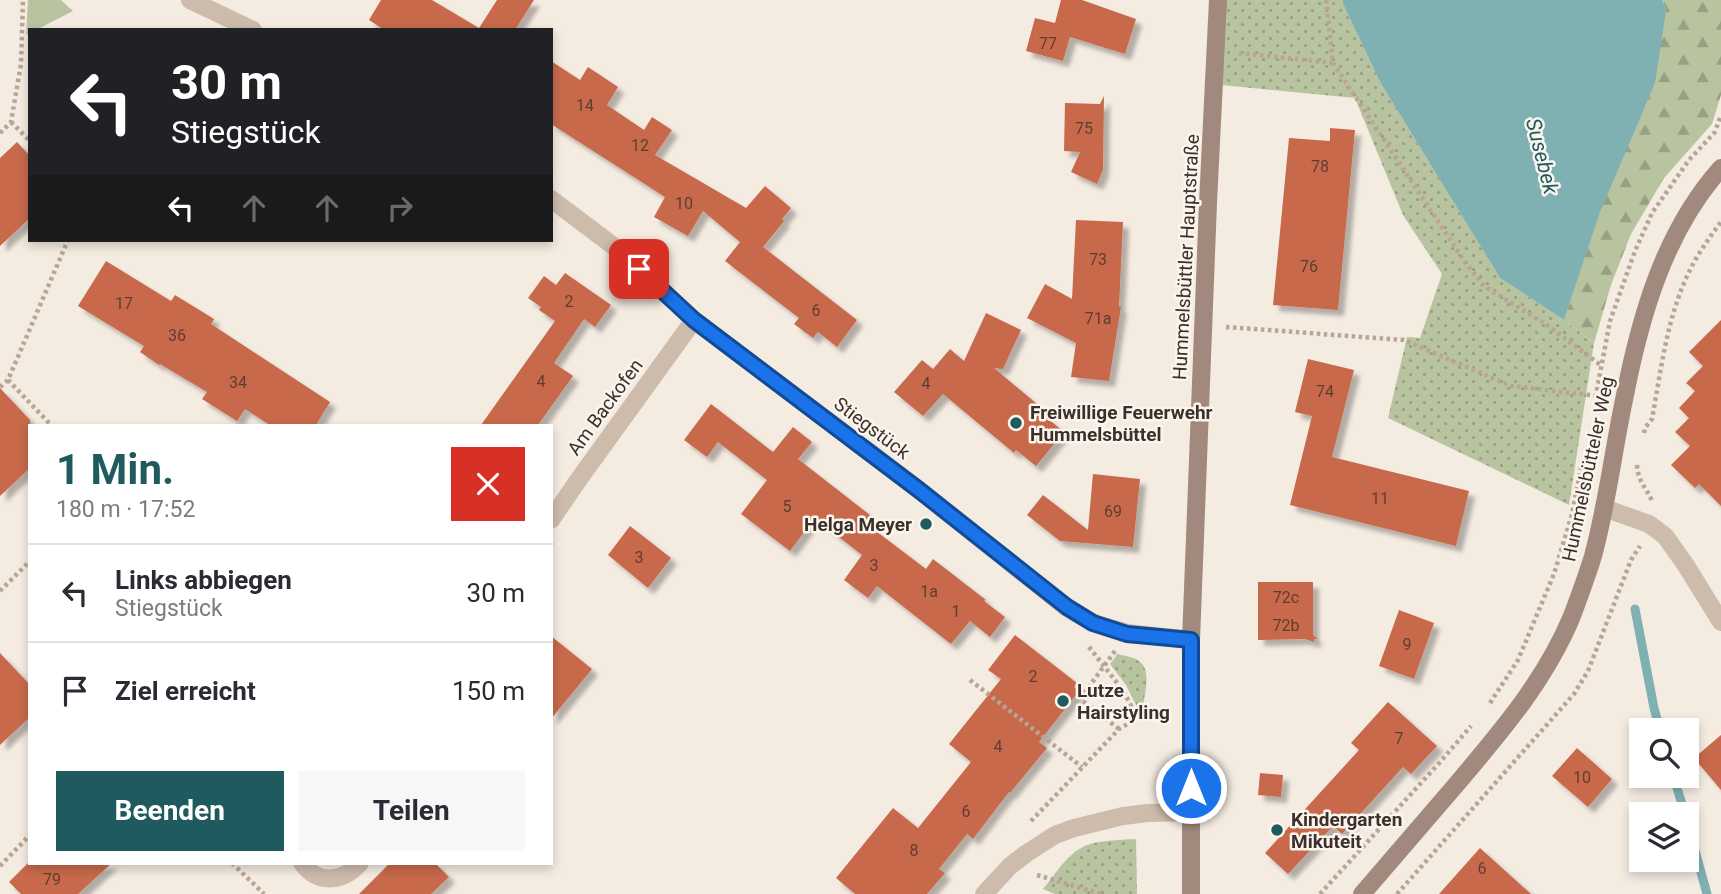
<!DOCTYPE html>
<html lang="de">
<head>
<meta charset="utf-8">
<style>
	body { margin:0; font-family:Roboto,sans-serif; background:#f7f7f7; color:#2b2b33; height:100vh; display:flex; flex-direction:column; font-size:26px; white-space:nowrap }
	* { box-sizing:border-box; margin:0 }
	p { font-size:23px; color:#7c7c81 }
	.icon { flex:none; width:38px; height:38px; fill:none; stroke:currentColor; stroke-width:2; stroke-linecap:round; stroke-linejoin:round }
	.map { position:relative; flex:1; overflow:hidden }
	.panel { position:absolute; left:28px; top:424px; width:525px; height:441px; display:flex; flex-direction:column; background:#fff; border-radius:0px; box-shadow:0 4px 10px #0003 }
	.panel>* { flex:none }
	.guide { position:absolute; left:28px; top:28px; width:525px; height:214px; border-radius:0px; box-shadow:0 4px 10px #0003; background:#202124; color:#fff; overflow:hidden }
	.fabs { position:absolute; left:1629px; top:718px; display:grid; gap:14px }
	.fabs a { display:grid; place-items:center; width:70px; height:70px; border-radius:0px; background:#fff; box-shadow:0 4px 10px #0003; font-size:35px }
	.pin { position:absolute; display:grid; place-items:center; width:60px; height:60px; color:#fff; margin:-30px; border-radius:14px; box-shadow:0 4px 10px #0006 }
	.me { position:absolute; width:77px; margin:-38px; rotate:0deg; stroke-linejoin:round; filter:drop-shadow(0 0 5px #0008) }
	.turn { display:flex; align-items:center; gap:24px; height:147px; padding:0 28px; font-size:32px }
	.turn .icon { width:91px; height:91px; stroke-width:2.5 }
	.turn b { display:block; font-size:49px; line-height:60px }
	.lanes { display:flex; align-items:center; height:66px; padding:0 28px; background:#0003; justify-content:center; gap:35px; direction:ltr }
	.lanes .off { opacity:.35 }
	.round { display:grid; place-items:center; flex:none; width:74px; height:74px; border-radius:0px; background:#f7f7f7 }
	.head { display:flex; align-items:center; justify-content:space-between; height:119px; padding:0 28px }
	h1 { font-size:42px; font-weight:700; line-height:52px; color:#1f5a5e }
	.action { display:flex; gap:14px; margin-top:auto; padding:14px 28px }
	.action a { flex:1; height:80px; border-radius:0px; background:#1f5a5e; color:#fff; font-size:28px; font-weight:700; line-height:80px; text-align:center }
	.action a+a { background:#f7f7f7; color:#2b2b33 }
	ul { padding:0; list-style:none }
	li { display:flex; align-items:center; gap:21px; height:98px; padding:0 28px; border-top:2px solid #e1e1e2 }
	li div { flex:1 }
	li b { display:block; font-size:26px }
	li em { font-style:normal }
	.map>svg:first-child { display:block }
	.grass { fill:url(#grass-dots) }
	.forest { fill:url(#forest-firs) }
	.green { fill:#b8c4a0 }
	.water { fill:#7fb0b2 }
	.lines { fill:none; stroke-linecap:round; stroke-linejoin:round }
	.stream { stroke:#7fb0b2; stroke-width:9 }
	.building { fill:#c8694b; filter:url(#shadow) }
	.path { stroke:#b9a596; stroke-width:4.5; stroke-dasharray:3.5 3.5; stroke-linecap:butt }
	.street { stroke:#cdbbac; stroke-width:18 }
	.secondary { stroke:#a18a7d; stroke-width:18 }
	.route-casing { stroke:#114b97; stroke-width:18 }
	.route { stroke:#1a73e8; stroke-width:12 }
	.poi-dot { fill:#1f5a5e; stroke:#fbf5ee; stroke-width:2.5 }
	.labels { text-anchor:middle; dominant-baseline:central; stroke-width:5; stroke-linejoin:round; paint-order:stroke }
	.number-label { font-size:16px; fill:#5e3e33 }
	.street-label { font-size:19px; fill:#3b302b; stroke:#fbf5ee }
	.poi-label { font-size:19px; font-weight:bold; fill:#3b302b; stroke:#fbf5ee; text-anchor:start }
	.water-label { font-size:21px; font-style:italic; fill:#1f5a5e; stroke:#fbf5ee }
</style>
</head>
<body>
<div class="map">
<svg width="1721" height="894" viewBox="0 0 1721 894">
	<defs>
		<pattern id="grass-dots" width="8" height="8" patternUnits="userSpaceOnUse" patternTransform="scale(1.75)"><rect width="8" height="8" fill="#b8c4a0"/><path d="M2 2h.1M6 6h.1" fill="none" stroke="#97a083" stroke-width="1.8" stroke-linecap="round"/></pattern>
		<pattern id="forest-firs" width="22" height="20" patternUnits="userSpaceOnUse" patternTransform="scale(1.75)"><rect width="22" height="20" fill="#b8c4a0"/><path d="M5 1l3.5 6h-7zM16 11l3.5 6h-7z" fill="#97a083"/></pattern>
		<filter id="shadow"><feDropShadow dx="6" dy="6" stdDeviation="2" flood-color="#0004"/></filter>
	</defs>
	<rect width="100%" height="100%" fill="#f4ebe1"/>
	<g class="grass">
		<path d="M1226,0H1343V4L1380,82L1500,278L1564,320L1594,343L1569,505L1388,418L1407,337L1420,338L1442,274L1403,215L1355,98L1222,85Z"/>
		<path d="M1118,654C1125,656 1135,657 1140,662C1152,671 1144,695 1143,708L1137,707L1126,685L1110,664Z"/>
		<path d="M1136,839L1137,894H1055L1043,889C1054,876 1065,857 1081,848C1095,840 1120,840 1136,839Z"/>
	</g>
	<path class="forest" d="M1662,0H1721V95L1712,124L1664,178L1631,234L1611,285L1594,343L1564,320L1666,10Z"/>
	<path class="green" d="M28,0H61L73,11L36,30H30V33L26,35Z"/>
	<path class="water" d="M1343,0H1662L1666,10L1655,83L1600,212L1564,320L1500,278L1380,82L1343,4Z"/>
	<g class="lines">
		<g class="stream">
			<path d="M1635,609L1654,708L1660,730"/>
			<path d="M1673,775L1685,814"/>
			<path d="M1687,822L1707,894"/>
		</g>
	</g>
	<g class="building">
		<path d="M381,0H432L479,28L497,0H534L515,30L383,29L369,20Z"/>
		<path d="M1061,0H1082L1136,19L1125,54L1070,37L1063,61L1026,51L1035,18L1055,23Z"/>
		<path d="M551,61L580,80L588,67L618,87L607,105L644,130L652,117L672,130L655,155L746,208L765,186L791,208L782,219L784,221L763,247L857,320L837,347L818,332L813,338L794,324L799,318L725,261L740,242L703,211L688,236L654,217L665,197L551,124Z"/>
		<path d="M1104,96L1103,170L1097,184L1071,172L1080,152L1064,151L1065,103L1100,104Z"/>
		<path d="M1330,128L1355,130L1338,310L1273,305L1289,138L1330,141Z"/>
		<path d="M17,142L30,156V218L0,246V158Z"/>
		<path d="M1076,220L1123,222L1119,307H1121L1109,381L1071,377L1076,343L1027,318L1045,284L1072,299Z"/>
		<path d="M106,261L171,301L175,295L214,319L211,324L330,402L316,425H270L245,409L237,421L202,399L207,392L160,364L159,365L140,352L144,346L78,306Z"/>
		<path d="M565,273L611,305L595,327L584,319L554,363L573,376L538,425H481L555,321L539,310L541,307L528,298L544,276L556,285Z"/>
		<path d="M986,313L1021,330L1003,369L994,368L1037,404L1034,407L1064,432L1036,466L1016,450L1014,453L943,394L923,416L894,392L922,360L933,369L950,349L964,361Z"/>
		<path d="M1721,320V506L1699,484L1695,488L1671,465L1690,446L1675,432L1689,418L1679,408L1695,391L1686,383L1703,366L1689,352Z"/>
		<path d="M1308,359L1354,370L1332,457L1469,491L1456,546L1290,505L1312,416L1295,412Z"/>
		<path d="M0,388L30,420V468L0,496Z"/>
		<path d="M711,404L773,452L793,427L812,442L798,459L870,515L864,522L926,569L933,559L986,600L984,601L1005,617L990,637L970,621L951,644L877,586L868,598L844,580L862,555L817,520L814,519L790,551L741,514L767,480L718,442L707,457L684,440Z"/>
		<path d="M1093,474L1140,479L1133,547L1060,541L1027,515L1043,495L1088,530Z"/>
		<path d="M630,526L671,558L648,588L608,555Z"/>
		<path d="M1258,582H1313V635L1318,639H1314V642L1305,639L1258,640Z"/>
		<path d="M1399,610L1434,623L1414,679L1379,666Z"/>
		<path d="M1015,635L1077,683L1074,687L1079,691L1039,742L1047,748L1010,793L1009,792L973,839L967,834L939,869L945,873L927,894H855L836,878L893,808L918,828L971,762L949,744L1001,679L988,670Z"/>
		<path d="M551,636L592,669L551,719Z"/>
		<path d="M0,653L30,685V717L0,745Z"/>
		<path d="M1388,702L1437,746L1411,774L1403,767L1342,834L1333,826L1288,874L1265,853L1359,750L1351,743Z"/>
		<path d="M1721,735V790L1694,758Z"/>
		<path d="M1577,748L1612,779L1588,807L1552,776Z"/>
		<path d="M1260,773L1283,775L1281,797L1258,795Z"/>
		<path d="M1480,848L1531,894H1439Z"/>
		<path d="M28,863H112L78,894H21L9,882Z"/>
		<path d="M390,863H435L449,877L431,894H359Z"/>
	</g>
	<g class="lines">
		<g class="path">
			<path d="M1326,0L1333,63L1465,262L1484,286L1547,325L1602,366"/>
			<path d="M1239,53L1333,63"/>
			<path d="M11,122L30,141"/>
			<path d="M0,133L11,122L21,64L23,0"/>
			<path d="M1226,327L1404,340L1511,386L1598,396"/>
			<path d="M8,380L51,425"/>
			<path d="M0,387L8,380L68,240"/>
			<path d="M1599,404L1596,395L1610,321L1635,251L1652,213L1689,160L1715,132L1721,115"/>
			<path d="M1644,433L1645,428L1652,419C1661,370 1667,317 1689,272C1697,255 1709,238 1721,222"/>
			<path d="M1637,465C1638,482 1646,487 1652,501"/>
			<path d="M0,591L30,561"/>
			<path d="M1089,647L1122,689L1138,718"/>
			<path d="M1115,651L1080,699L1119,729"/>
			<path d="M970,680L1082,767"/>
			<path d="M1490,703L1518,660L1554,574L1572,514L1582,462L1590,449"/>
			<path d="M1031,821L1119,729L1138,718H1149"/>
			<path d="M232,863L264,894"/>
			<path d="M0,866L30,835"/>
			<path d="M1037,875L1101,894"/>
			<path d="M1320,894L1441,761L1471,726"/>
			<path d="M1397,894L1574,694L1588,671L1631,560L1640,546"/>
		</g>
		<g class="street">
			<path d="M190,0L253,30"/>
			<path d="M551,199L620,251L694,320L919,490L1067,608L1093,623L1127,633L1191,640"/>
			<path d="M1604,508L1649,524L1665,536L1685,564L1721,622"/>
			<path d="M551,520L579,479L694,320"/>
			<path d="M302,863C318,885 343,882 360,863"/>
			<path d="M984,894L1010,866L1027,853L1055,835L1074,828L1123,816L1148,813L1191,812"/>
		</g>
		<g class="secondary">
			<path d="M1191,894V640L1208,203L1218,0"/>
			<path d="M1362,894C1393,858 1424,822 1455,786C1500,733 1545,681 1572,616C1579,597 1587,576 1593,556C1607,505 1613,452 1624,400C1640,317 1664,232 1721,168"/>
		</g>
	</g>
	<g class="lines">
		<g class="route-casing">
			<path id="route" d="M639,269L694,320L919,490L1067,607L1093,623L1127,634L1191,640V788"/>
		</g>
		<use href="#route" class="route"/>
	</g>
	<g class="poi-dot">
		<circle cx="1016" cy="423" r="7"/>
		<circle cx="926" cy="524" r="7"/>
		<circle cx="1063" cy="701" r="7"/>
		<circle cx="1277" cy="830" r="7"/>
	</g>
	<g class="labels">
		<g class="number-label">
			<text x="1048" y="43">77</text>
			<text x="585" y="105">14</text>
			<text x="1084" y="128">75</text>
			<text x="640" y="145">12</text>
			<text x="1320" y="166">78</text>
			<text x="684" y="203">10</text>
			<text x="1098" y="259">73</text>
			<text x="1309" y="266">76</text>
			<text x="569" y="301">2</text>
			<text x="124" y="303">17</text>
			<text x="816" y="310">6</text>
			<text x="1098" y="318">71a</text>
			<text x="177" y="335">36</text>
			<text x="541" y="381">4</text>
			<text x="238" y="382">34</text>
			<text x="926" y="383">4</text>
			<text x="1325" y="391">74</text>
			<text x="1380" y="498">11</text>
			<text x="787" y="506">5</text>
			<text x="1113" y="511">69</text>
			<text x="639" y="557">3</text>
			<text x="874" y="565">3</text>
			<text x="929" y="591">1a</text>
			<text x="1286" y="597">72c</text>
			<text x="956" y="611">1</text>
			<text x="1286" y="625">72b</text>
			<text x="1407" y="644">9</text>
			<text x="1033" y="676">2</text>
			<text x="1399" y="738">7</text>
			<text x="998" y="746">4</text>
			<text x="1582" y="777">10</text>
			<text x="966" y="811">6</text>
			<text x="914" y="850">8</text>
			<text x="1482" y="868">6</text>
			<text x="52" y="879">79</text>
		</g>
		<g class="street-label">
			<text transform="translate(1186 257) rotate(-87)">Hummelsbüttler Hauptstraße</text>
			<text transform="translate(605 407) rotate(-54)">Am Backofen</text>
			<text transform="translate(872 428) rotate(37)">Stiegstück</text>
			<text transform="translate(1588 469) rotate(-78)">Hummelsbütteler Weg</text>
		</g>
		<g class="poi-label">
			<text x="1030" y="412">Freiwillige Feuerwehr<tspan x="1030" dy="22">Hummelsbüttel</tspan></text>
			<text x="912" y="524" text-anchor="end">Helga Meyer</text>
			<text x="1077" y="690">Lutze<tspan x="1077" dy="22">Hairstyling</tspan></text>
			<text x="1291" y="819">Kindergarten<tspan x="1291" dy="22">Mikuteit</tspan></text>
		</g>
		<g class="water-label">
			<text transform="translate(1542 156) rotate(76)">Susebek</text>
		</g>
	</g>
</svg>
<div class="fabs">
<a><svg class="icon" aria-label="search" viewBox="0 0 24 24"><circle cx="10" cy="10" r="6"/><path d="M15 15l6 6"/></svg></a>
<a><svg class="icon" aria-label="layers" viewBox="0 0 24 24"><path d="M12 4l9 5-9 5-9-5zM3 14l9 5 9-5"/></svg></a>
</div>
<div class="pin" style="left:639px;top:269px;background:#d93025"><svg class="icon" aria-label="arrive" viewBox="0 0 24 24"><path d="M6 21V4h12l-3 4 3 4H6"/></svg></div>
<svg class="me" style="left:1191px;top:788px" viewBox="-20 -20 40 40"><circle r="17" fill="#1a73e8" stroke="#fff" stroke-width="3"/><path d="M0-11L8 9 0 5-8 9z" fill="#fff"/></svg>
<div class="guide">
<div class="turn"><svg class="icon" aria-label="left" viewBox="0 0 24 24"><path d="M17 20v-9H6M10 6l-5 5 5 5"/></svg><div><b>30 m</b>Stiegstück</div></div>
<div class="lanes"><svg class="icon" aria-label="left" viewBox="0 0 24 24"><path d="M17 20v-9H6M10 6l-5 5 5 5"/></svg><svg class="icon off" aria-label="ahead" viewBox="0 0 24 24"><path d="M12 20V5M6 11l6-6 6 6"/></svg><svg class="icon off" aria-label="ahead" viewBox="0 0 24 24"><path d="M12 20V5M6 11l6-6 6 6"/></svg><svg class="icon off" aria-label="right" viewBox="0 0 24 24"><path d="M7 20v-9h11M14 6l5 5-5 5"/></svg></div>
</div>
<section class="panel">
<div class="head"><div><h1>1 Min.</h1><p>180 m · 17:52</p></div><a class="round" style="background:#d93025;color:#fff"><svg class="icon" aria-label="close" viewBox="0 0 24 24"><path d="M6 6l12 12M18 6L6 18"/></svg></a></div>
<ul>
<li><svg class="icon" aria-label="left" viewBox="0 0 24 24"><path d="M17 20v-9H6M10 6l-5 5 5 5"/></svg><div><b>Links abbiegen</b><p>Stiegstück</p></div><em>30 m</em></li>
<li><svg class="icon" aria-label="arrive" viewBox="0 0 24 24"><path d="M6 21V4h12l-3 4 3 4H6"/></svg><div><b>Ziel erreicht</b></div><em>150 m</em></li>
</ul>
<div class="action"><a>Beenden</a><a>Teilen</a></div>
</section>
</div>
</body>
</html>
